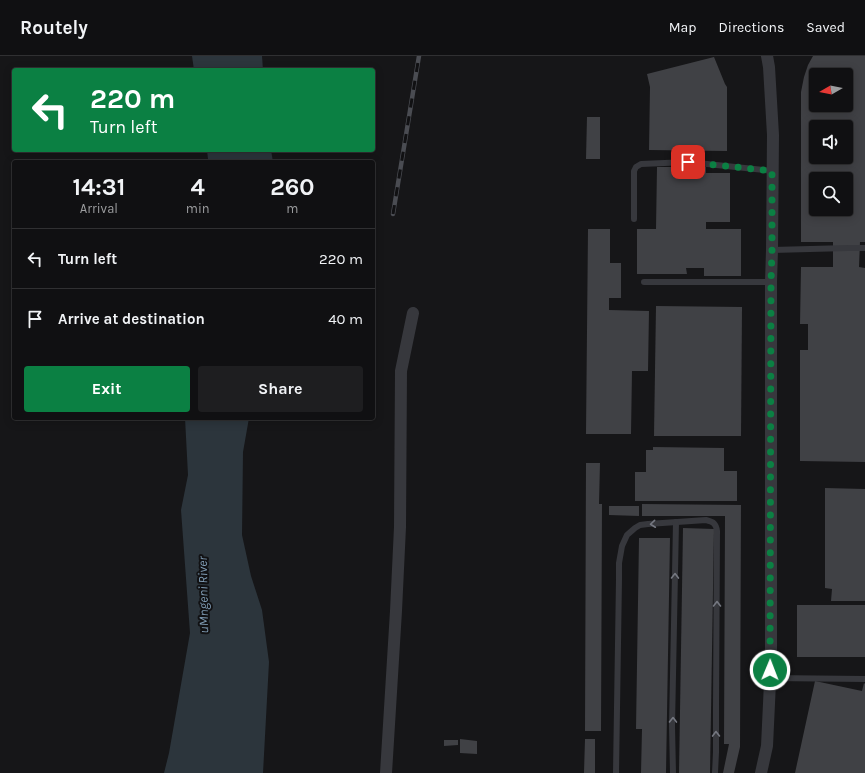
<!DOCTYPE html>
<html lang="en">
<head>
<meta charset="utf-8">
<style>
	body { margin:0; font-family:Karla,sans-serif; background:#1e1e20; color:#f1f3f6; height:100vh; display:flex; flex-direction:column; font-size:15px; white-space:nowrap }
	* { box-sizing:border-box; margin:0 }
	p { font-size:13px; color:#9c9d9f }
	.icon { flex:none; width:22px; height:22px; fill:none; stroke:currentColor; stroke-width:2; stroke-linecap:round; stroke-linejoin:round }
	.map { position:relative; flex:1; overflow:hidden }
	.drawer { position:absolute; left:12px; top:104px; width:363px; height:260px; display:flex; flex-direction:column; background:#101012; border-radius:4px; box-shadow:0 2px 10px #0003,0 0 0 1px #303032 }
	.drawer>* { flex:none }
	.guide { position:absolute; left:12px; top:12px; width:363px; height:84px; border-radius:4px; box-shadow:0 2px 10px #0003,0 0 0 1px #303032; background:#0b8043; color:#fff; overflow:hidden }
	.needle { width:26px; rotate:261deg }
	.controls { position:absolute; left:809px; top:12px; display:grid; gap:8px }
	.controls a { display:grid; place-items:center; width:44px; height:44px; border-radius:4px; background:#101012; box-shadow:0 2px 10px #0003,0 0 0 1px #303032; font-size:20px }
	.pin { position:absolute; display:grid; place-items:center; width:34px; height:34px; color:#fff; margin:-17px; border-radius:8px; box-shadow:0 2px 6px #0006 }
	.me { position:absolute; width:44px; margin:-22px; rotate:1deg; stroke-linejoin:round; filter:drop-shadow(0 0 3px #0008) }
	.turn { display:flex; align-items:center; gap:14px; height:84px; padding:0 12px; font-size:18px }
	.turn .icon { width:52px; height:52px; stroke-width:2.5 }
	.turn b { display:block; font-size:28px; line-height:34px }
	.eta { display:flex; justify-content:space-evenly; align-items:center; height:68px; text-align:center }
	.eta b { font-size:24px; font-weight:700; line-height:28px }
	.primary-button { display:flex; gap:8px; margin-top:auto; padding:8px 12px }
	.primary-button a { flex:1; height:46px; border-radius:4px; background:#0b8043; color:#fff; font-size:16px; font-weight:700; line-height:46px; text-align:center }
	.primary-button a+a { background:#1e1e20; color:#f1f3f6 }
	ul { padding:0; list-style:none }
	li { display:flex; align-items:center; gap:12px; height:60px; padding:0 12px; border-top:1px solid #303032 }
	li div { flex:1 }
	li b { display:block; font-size:15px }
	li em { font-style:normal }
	header { display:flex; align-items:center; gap:24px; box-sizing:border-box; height:56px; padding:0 20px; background:#101012; border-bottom:1px solid #303032 }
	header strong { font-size:19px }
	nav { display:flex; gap:22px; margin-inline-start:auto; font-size:14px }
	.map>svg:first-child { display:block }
	.water { fill:#2c353c }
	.building { fill:#404145; fill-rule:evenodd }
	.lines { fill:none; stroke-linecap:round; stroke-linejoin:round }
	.lane { stroke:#37383d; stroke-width:6 }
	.street { stroke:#37383d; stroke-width:12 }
	.rail-casing { stroke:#4a4c52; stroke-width:4.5 }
	.rail { stroke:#111113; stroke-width:3; stroke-dasharray:9; stroke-linecap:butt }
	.oneway { stroke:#757881 }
	.route { stroke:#0b8043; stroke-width:7; stroke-dasharray:0 12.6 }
	.labels { text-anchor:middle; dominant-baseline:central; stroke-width:4; stroke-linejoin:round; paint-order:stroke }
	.water-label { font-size:13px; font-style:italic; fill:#7f9bb3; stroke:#111113 }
</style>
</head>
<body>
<header>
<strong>Routely</strong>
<nav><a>Map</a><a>Directions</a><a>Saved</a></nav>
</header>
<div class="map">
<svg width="865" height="717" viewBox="0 0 865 717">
	<rect width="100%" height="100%" fill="#161618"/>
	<g class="water">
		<path d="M192,0H262L263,14H194Z"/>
		<path d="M207,94H271L273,106H210L208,103Z"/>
		<path d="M185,362H249L243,396L242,479L251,520L262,554L269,606L263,717H164L169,697L190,577L181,454L188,419Z"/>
	</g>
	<g class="building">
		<path d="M813,0H865V186H860L859,211L865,212V406L800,405V294H808V268H800L801,211H833V186H801V36L804,21L808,9ZM816,19H846V49H816ZM816,71H846V101H816ZM816,123H846V153H816Z"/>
		<path d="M714,1L725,28L727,31V95L649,94L650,31L647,18Z"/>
		<path d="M587,61H600V103H586Z"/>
		<path d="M657,111H706V117H730V166H706V173H741V220H704V212H686L687,218H637V173H656Z"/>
		<path d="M588,173H610V207H621V242H609V254L649,255L648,315H632L631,378H586Z"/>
		<path d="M656,250L742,251L741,380H654Z"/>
		<path d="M653,391L724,392V415H737V445H635V416H646V394H653Z"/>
		<path d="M586,407H600L599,448H602L601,675H585Z"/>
		<path d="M825,432L865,433V545H831L832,533L825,532Z"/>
		<path d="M642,448L741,449L740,691L734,717H723L729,688H724L725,460H642Z"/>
		<path d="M609,450H639V460L609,459Z"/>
		<path d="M683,472L714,473L710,717H679Z"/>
		<path d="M639,482H670L666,717H641L642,673H636Z"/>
		<rect x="797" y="549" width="68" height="52"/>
		<path d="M815,625L862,635L864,627L865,628V717H795Z"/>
		<path d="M460,683L477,685V698L460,697Z"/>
		<path d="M585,683H595V717H584Z"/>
		<path d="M444,684H458V689L444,690Z"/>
	</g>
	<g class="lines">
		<g class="lane">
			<path d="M634,163V115L636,111L641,108L688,106L773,115"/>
			<path d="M772,194L848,192H865"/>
			<path d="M644,226H771"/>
			<path d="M770,622L865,623"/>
			<path d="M616,717L619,523V507L622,490L627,479L635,472L640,469L648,468L706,464C714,466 716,468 717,475L716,650V696L715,717"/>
			<path d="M673,717L672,670L676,466"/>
		</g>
		<g class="street">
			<path d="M386,717L396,555L400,471L401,315L413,257"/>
			<path d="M761,717L767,690L771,605V226L772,194L773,79L769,11L767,0"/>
		</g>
		<g class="rail-casing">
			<path id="rail" d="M393,158L419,0"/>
		</g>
		<use href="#rail" class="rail"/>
	</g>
	<defs><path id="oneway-chevron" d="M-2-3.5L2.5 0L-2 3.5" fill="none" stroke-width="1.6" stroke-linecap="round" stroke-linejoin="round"/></defs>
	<g class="oneway">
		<use href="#oneway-chevron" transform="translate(653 468) rotate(174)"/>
		<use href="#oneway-chevron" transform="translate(675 520) rotate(-89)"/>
		<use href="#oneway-chevron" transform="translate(717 548) rotate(-90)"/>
		<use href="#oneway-chevron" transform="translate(673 664) rotate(-89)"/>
		<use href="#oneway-chevron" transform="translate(716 678) rotate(-91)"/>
	</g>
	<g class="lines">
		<path class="route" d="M688,106L772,115V194L771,226L770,614"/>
	</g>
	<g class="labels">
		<g class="water-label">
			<text transform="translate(203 539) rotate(-91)">uMngeni River</text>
		</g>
	</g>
</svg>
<div class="controls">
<a><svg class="needle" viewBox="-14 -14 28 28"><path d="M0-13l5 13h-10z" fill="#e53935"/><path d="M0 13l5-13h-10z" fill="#9c9d9f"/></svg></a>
<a><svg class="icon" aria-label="sound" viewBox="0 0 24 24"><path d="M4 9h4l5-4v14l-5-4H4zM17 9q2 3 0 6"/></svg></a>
<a><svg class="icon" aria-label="search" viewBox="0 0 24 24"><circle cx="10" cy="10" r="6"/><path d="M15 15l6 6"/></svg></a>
</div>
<div class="pin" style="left:688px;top:106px;background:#d93025"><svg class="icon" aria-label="arrive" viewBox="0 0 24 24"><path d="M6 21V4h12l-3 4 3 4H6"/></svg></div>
<svg class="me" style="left:770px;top:614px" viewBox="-20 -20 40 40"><circle r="17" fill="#0b8043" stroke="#fff" stroke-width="3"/><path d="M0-11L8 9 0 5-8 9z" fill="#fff"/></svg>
<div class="guide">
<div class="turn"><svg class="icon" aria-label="left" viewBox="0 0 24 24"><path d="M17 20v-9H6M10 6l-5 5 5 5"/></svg><div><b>220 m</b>Turn left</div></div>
</div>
<section class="drawer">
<div class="eta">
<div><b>14:31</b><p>Arrival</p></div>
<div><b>4</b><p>min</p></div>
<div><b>260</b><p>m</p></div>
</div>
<ul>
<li><svg class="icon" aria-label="left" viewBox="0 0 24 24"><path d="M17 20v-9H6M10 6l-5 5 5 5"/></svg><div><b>Turn left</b></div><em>220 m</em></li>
<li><svg class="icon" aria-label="arrive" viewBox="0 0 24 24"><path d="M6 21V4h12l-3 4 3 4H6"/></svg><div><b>Arrive at destination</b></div><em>40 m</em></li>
</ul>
<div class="primary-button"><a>Exit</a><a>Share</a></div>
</section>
</div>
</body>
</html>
